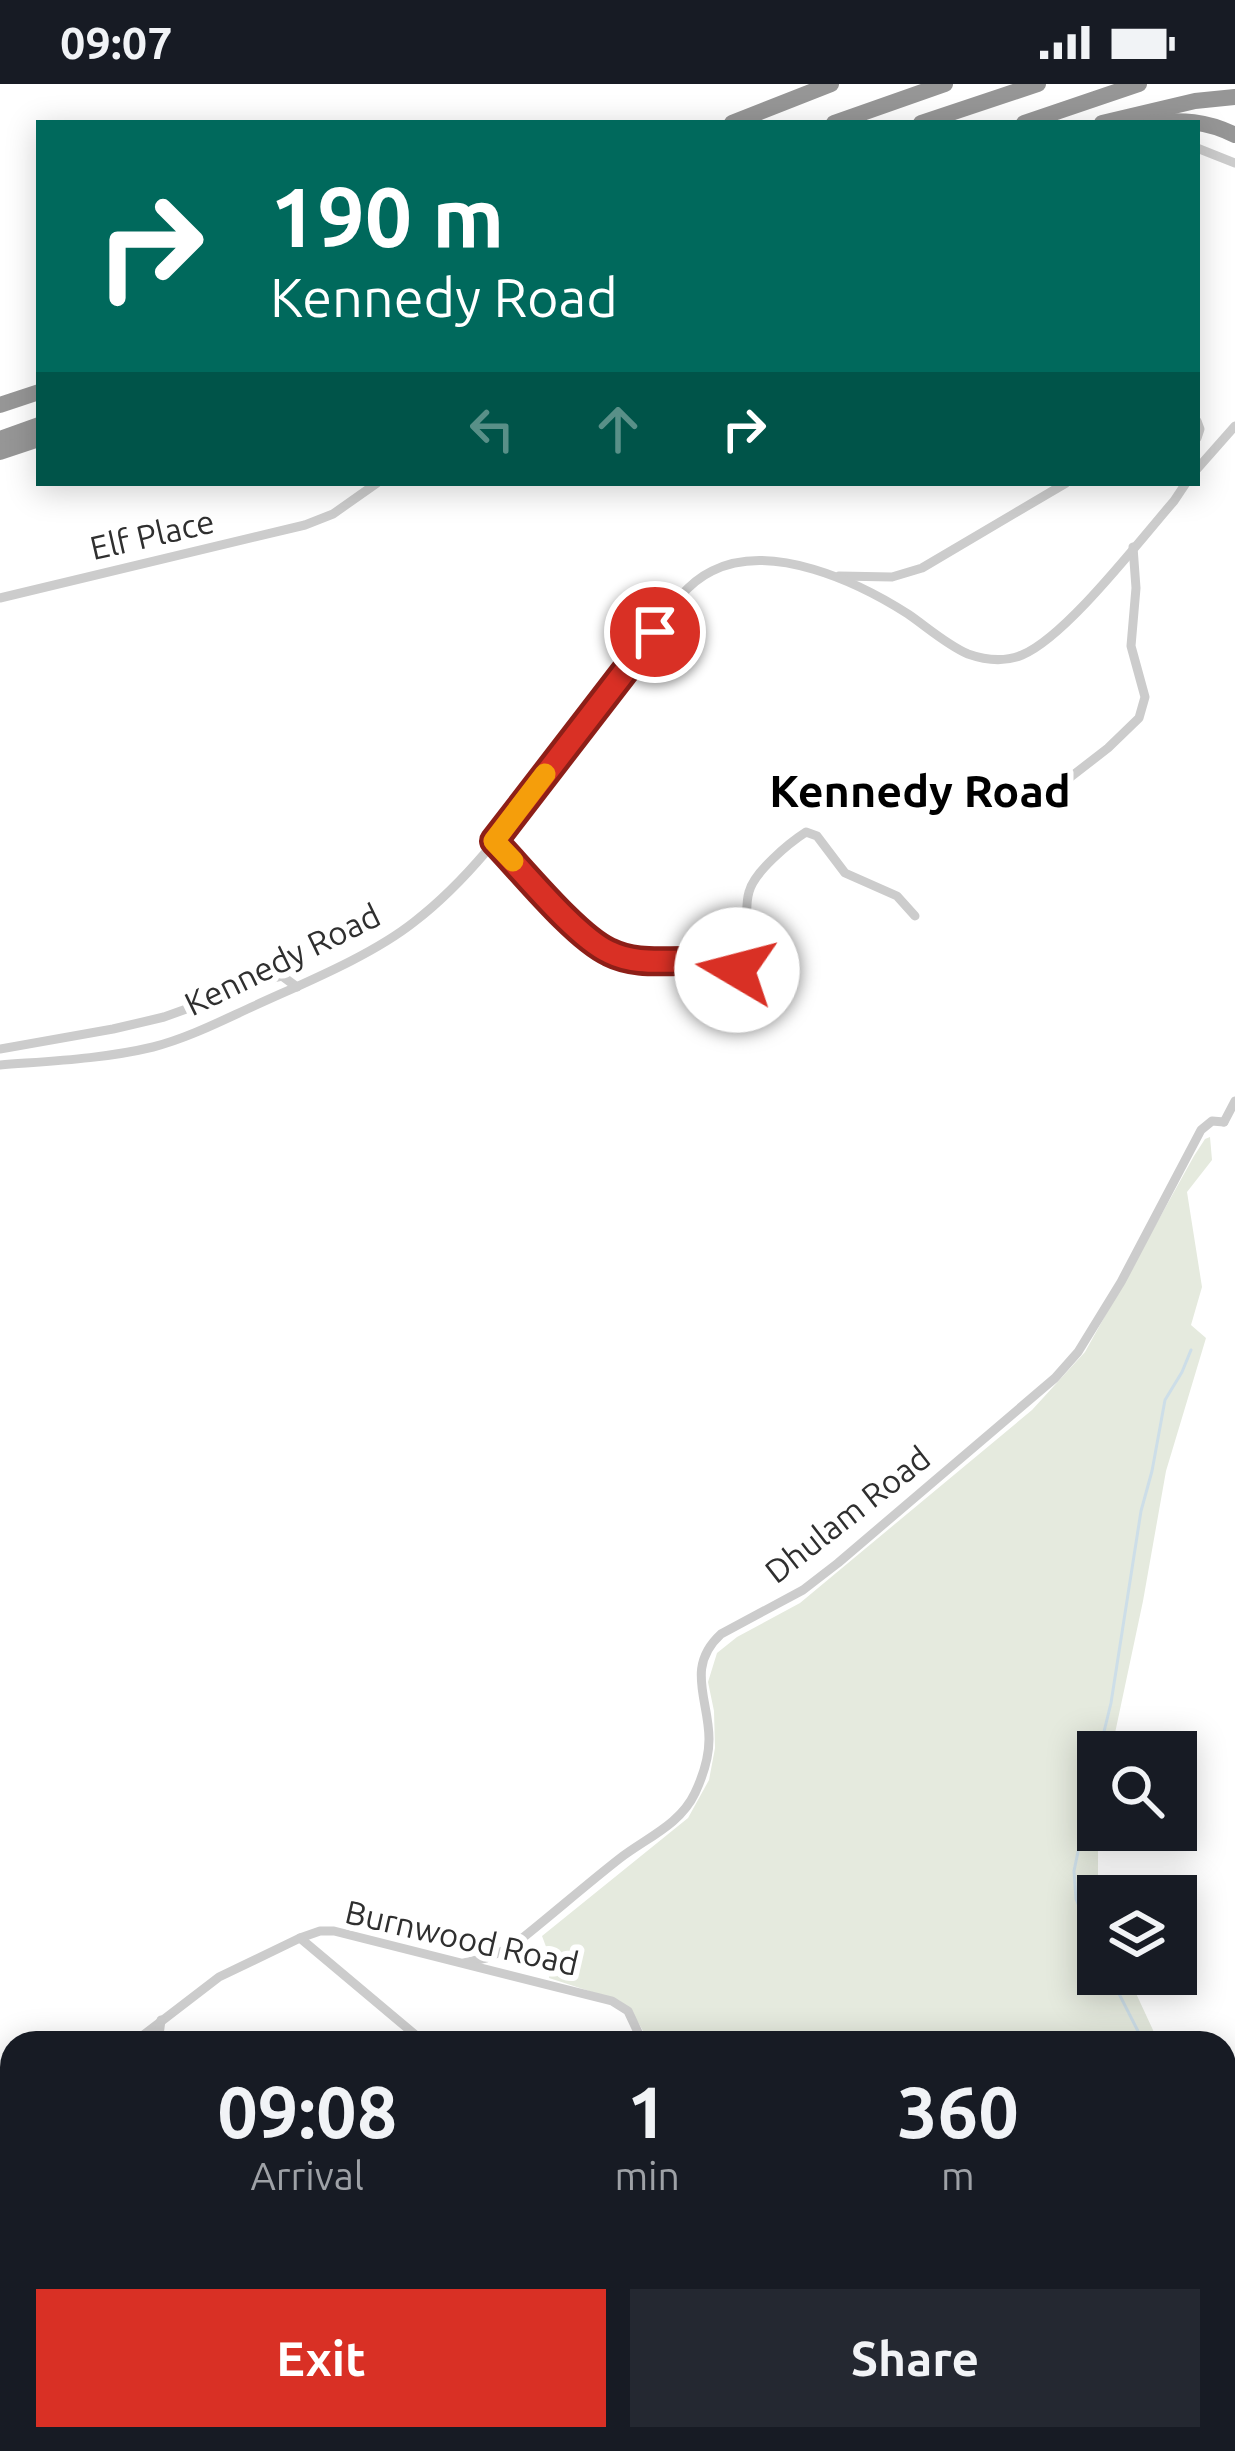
<!DOCTYPE html>
<html lang="en">
<head>
<meta charset="utf-8">
<style>
	body { margin:0; font-family:Ubuntu,sans-serif; background:#242831; color:#f1f3f6; height:100vh; display:flex; flex-direction:column; font-size:45px; white-space:nowrap }
	* { box-sizing:border-box; margin:0 }
	p { font-size:39px; color:#9ea1a6 }
	.icon { flex:none; width:66px; height:66px; fill:none; stroke:currentColor; stroke-width:2; stroke-linecap:round; stroke-linejoin:round }
	.map { position:relative; flex:1; overflow:hidden }
	.drawer { position:absolute; left:0px; top:1947px; width:1236px; height:420px; display:flex; flex-direction:column; background:#171b24; border-radius:36px 36px 0 0; box-shadow:0 6px 30px #0003 }
	.drawer>* { flex:none }
	.hud { position:absolute; left:36px; top:36px; width:1164px; height:366px; border-radius:0px; box-shadow:0 6px 30px #0003; background:#00695c; color:#fff; overflow:hidden }
	.buttons { position:absolute; left:1077px; top:1647px; display:grid; gap:24px }
	.buttons a { display:grid; place-items:center; width:120px; height:120px; border-radius:0px; background:#171b24; box-shadow:0 6px 30px #0003; font-size:60px }
	.pin { position:absolute; display:grid; place-items:center; width:102px; height:102px; color:#fff; margin:-51px; border:6px solid #fff; border-radius:50%; box-shadow:0 3px 12px #0007 }
	.me { position:absolute; width:132px; margin:-66px; rotate:278deg; stroke-linejoin:round; filter:drop-shadow(0 0 9px #0008) }
	.turn { display:flex; align-items:center; gap:42px; height:252px; padding:0 36px; font-size:54px }
	.turn .icon { width:156px; height:156px; stroke-width:2.5 }
	.turn b { display:block; font-size:84px; line-height:102px }
	.lanes { display:flex; align-items:center; height:114px; padding:0 36px; background:#0003; justify-content:center; gap:60px; direction:ltr }
	.lanes .off { opacity:.35 }
	.eta { display:flex; justify-content:space-evenly; align-items:center; height:204px; text-align:center }
	.eta b { font-size:72px; font-weight:600; line-height:84px }
	.action { display:flex; gap:24px; margin-top:auto; padding:24px 36px }
	.action a { flex:1; height:138px; border-radius:0px; background:#d93025; color:#fff; font-size:48px; font-weight:600; line-height:138px; text-align:center }
	.action a+a { background:#242831; color:#f1f3f6 }
	.status { display:flex; justify-content:space-between; align-items:center; height:84px; padding:0 60px; background:#171b24; direction:ltr }
	.status svg { height:33px; fill:currentColor }
	.map>svg:first-child { display:block }
	.green { fill:#e5eade }
	.lines { fill:none; stroke-linecap:round; stroke-linejoin:round }
	.stream { stroke:#cddee8; stroke-width:3 }
	.street { stroke:#ccc; stroke-width:9 }
	.highway { stroke:#969696; stroke-width:16 }
	.route-casing { stroke:#8d1f18; stroke-width:30 }
	.route { stroke:#d93025; stroke-width:21 }
	.slow { stroke:#f59e0b; stroke-width:21 }
	.labels { text-anchor:middle; dominant-baseline:central; stroke-width:12; stroke-linejoin:round; paint-order:stroke }
	.street-label { font-size:33px; fill:#2f2f2f; stroke:#fff }
	.district-label { font-size:45px; font-weight:bold; fill:#000; stroke:#fff }
</style>
</head>
<body>
<div class="status"><b>09:07</b><svg viewBox="0 0 49 12"><path d="M0 12V9h3v3zM5 12V6h3v6zM10 12V3h3v9zM15 12V0h3v12zM26 1h20v11H26zM47 4h2v5h-2z"/></svg></div>
<div class="map">
<svg width="1235" height="2367" viewBox="0 0 1235 2367">
	<rect width="100%" height="100%" fill="#fff"/>
	<g class="green">
		<path d="M1210,1053L1212,1076L1187,1108L1202,1203L1191,1241L1206,1254L1166,1387L1143,1517L1111,1668H1098V1890H1127L1159,1959H650L631,1926L620,1917L549,1894L551,1876L542,1852L688,1734L709,1696L715,1664L714,1627L708,1598L717,1569L737,1553L800,1519L1032,1326L1085,1268L1194,1072L1205,1055Z"/>
		<path d="M949,2355H1141L1138,2367H917L949,2358Z"/>
	</g>
	<g class="lines">
		<g class="stream">
			<path d="M1099,1668L1111,1619L1141,1427L1152,1387L1165,1316L1182,1288L1191,1266"/>
			<path d="M1098,1671L1074,1787L1076,1815L1098,1867"/>
			<path d="M1109,1890L1144,1959"/>
			<path d="M1124,2367L1127,2355"/>
		</g>
		<g class="street">
			<path d="M1197,64L1235,79"/>
			<path d="M1197,337L1200,345L1197,354"/>
			<path d="M1197,385L1235,342"/>
			<path d="M839,492L892,493L922,484L1066,399"/>
			<path d="M0,514L305,441L333,430L377,399"/>
			<path d="M986,709L1002,714L1029,715L1050,709L1108,664L1139,634L1145,613L1131,562L1136,504L1133,463"/>
			<path d="M494,756C526,790 581,862 625,874C640,878 656,879 671,879C673,878 688,877 690,877C705,879 730,901 741,881C754,858 742,831 749,808C754,788 789,759 806,748L817,752L845,789L897,812L915,832"/>
			<path d="M0,965L113,945L164,933L273,894L282,892L297,903"/>
			<path d="M0,981C51,977 103,975 153,963C188,954 221,937 254,922C304,899 371,872 414,838C483,785 532,707 585,639C604,615 623,592 641,567C662,539 679,503 712,487C771,457 858,498 908,530C927,543 947,561 968,570C985,576 1005,578 1022,571C1066,553 1140,456 1174,417L1186,399"/>
			<path d="M1224,1038L1235,1017"/>
			<path d="M300,1854L425,1959"/>
			<path d="M464,1879L486,1874L510,1864C547,1835 582,1804 619,1775C646,1754 680,1741 695,1709C703,1692 709,1673 709,1655C709,1615 685,1583 721,1550L803,1506L838,1479L1055,1294L1078,1268L1121,1198L1201,1046L1212,1037L1224,1038"/>
			<path d="M133,1959L219,1893L300,1854L320,1847H334L612,1917L628,1927L643,1959"/>
			<path d="M158,1959L161,1936"/>
			<path d="M0,2067L12,2057"/>
			<path d="M0,2120L12,2129"/>
			<path d="M302,2355L308,2360"/>
		</g>
		<g class="highway">
			<path d="M732,39L831,0"/>
			<path d="M834,39L945,0"/>
			<path d="M921,39L1038,0"/>
			<path d="M1024,39L1139,0"/>
			<path d="M1102,39L1195,17L1235,13"/>
			<path d="M1151,39C1181,35 1207,37 1235,51"/>
			<path d="M0,321L39,308"/>
			<path d="M0,355L39,341"/>
			<path d="M0,368L39,355"/>
		</g>
	</g>
	<g class="lines">
		<g class="route-casing">
			<path id="route" d="M655,548L494,757C522,786 575,852 609,868C633,880 658,877 684,877C703,877 718,894 737,886"/>
		</g>
		<use href="#route" class="route"/>
		<path class="slow" d="M513,777L494,757L545,690"/>
	</g>
	<g class="labels">
		<g class="street-label">
			<text transform="translate(152 450) rotate(-13)">Elf Place</text>
			<text transform="translate(282 875) rotate(-26)">Kennedy Road</text>
			<text transform="translate(847 1430) rotate(-38)">Dhulam Road</text>
			<text transform="translate(462 1853) rotate(13)">Burnwood Road</text>
		</g>
		<g class="district-label">
			<text x="920" y="706">Kennedy Road</text>
		</g>
	</g>
</svg>
<div class="buttons">
<a><svg class="icon" aria-label="search" viewBox="0 0 24 24"><circle cx="10" cy="10" r="6"/><path d="M15 15l6 6"/></svg></a>
<a><svg class="icon" aria-label="layers" viewBox="0 0 24 24"><path d="M12 4l9 5-9 5-9-5zM3 14l9 5 9-5"/></svg></a>
</div>
<div class="pin" style="left:655px;top:548px;background:#d93025"><svg class="icon" aria-label="arrive" viewBox="0 0 24 24"><path d="M6 21V4h12l-3 4 3 4H6"/></svg></div>
<svg class="me" style="left:737px;top:886px" viewBox="-20 -20 40 40"><circle r="19" fill="#fff"/><path d="M0-13L10 11 0 6-10 11z" fill="#d93025"/></svg>
<div class="hud">
<div class="turn"><svg class="icon" aria-label="right" viewBox="0 0 24 24"><path d="M7 20v-9h11M14 6l5 5-5 5"/></svg><div><b>190 m</b>Kennedy Road</div></div>
<div class="lanes"><svg class="icon off" aria-label="left" viewBox="0 0 24 24"><path d="M17 20v-9H6M10 6l-5 5 5 5"/></svg><svg class="icon off" aria-label="ahead" viewBox="0 0 24 24"><path d="M12 20V5M6 11l6-6 6 6"/></svg><svg class="icon" aria-label="right" viewBox="0 0 24 24"><path d="M7 20v-9h11M14 6l5 5-5 5"/></svg></div>
</div>
<section class="drawer">
<div class="eta">
<div><b>09:08</b><p>Arrival</p></div>
<div><b>1</b><p>min</p></div>
<div><b>360</b><p>m</p></div>
</div>
<div class="action"><a>Exit</a><a>Share</a></div>
</section>
</div>
</body>
</html>
